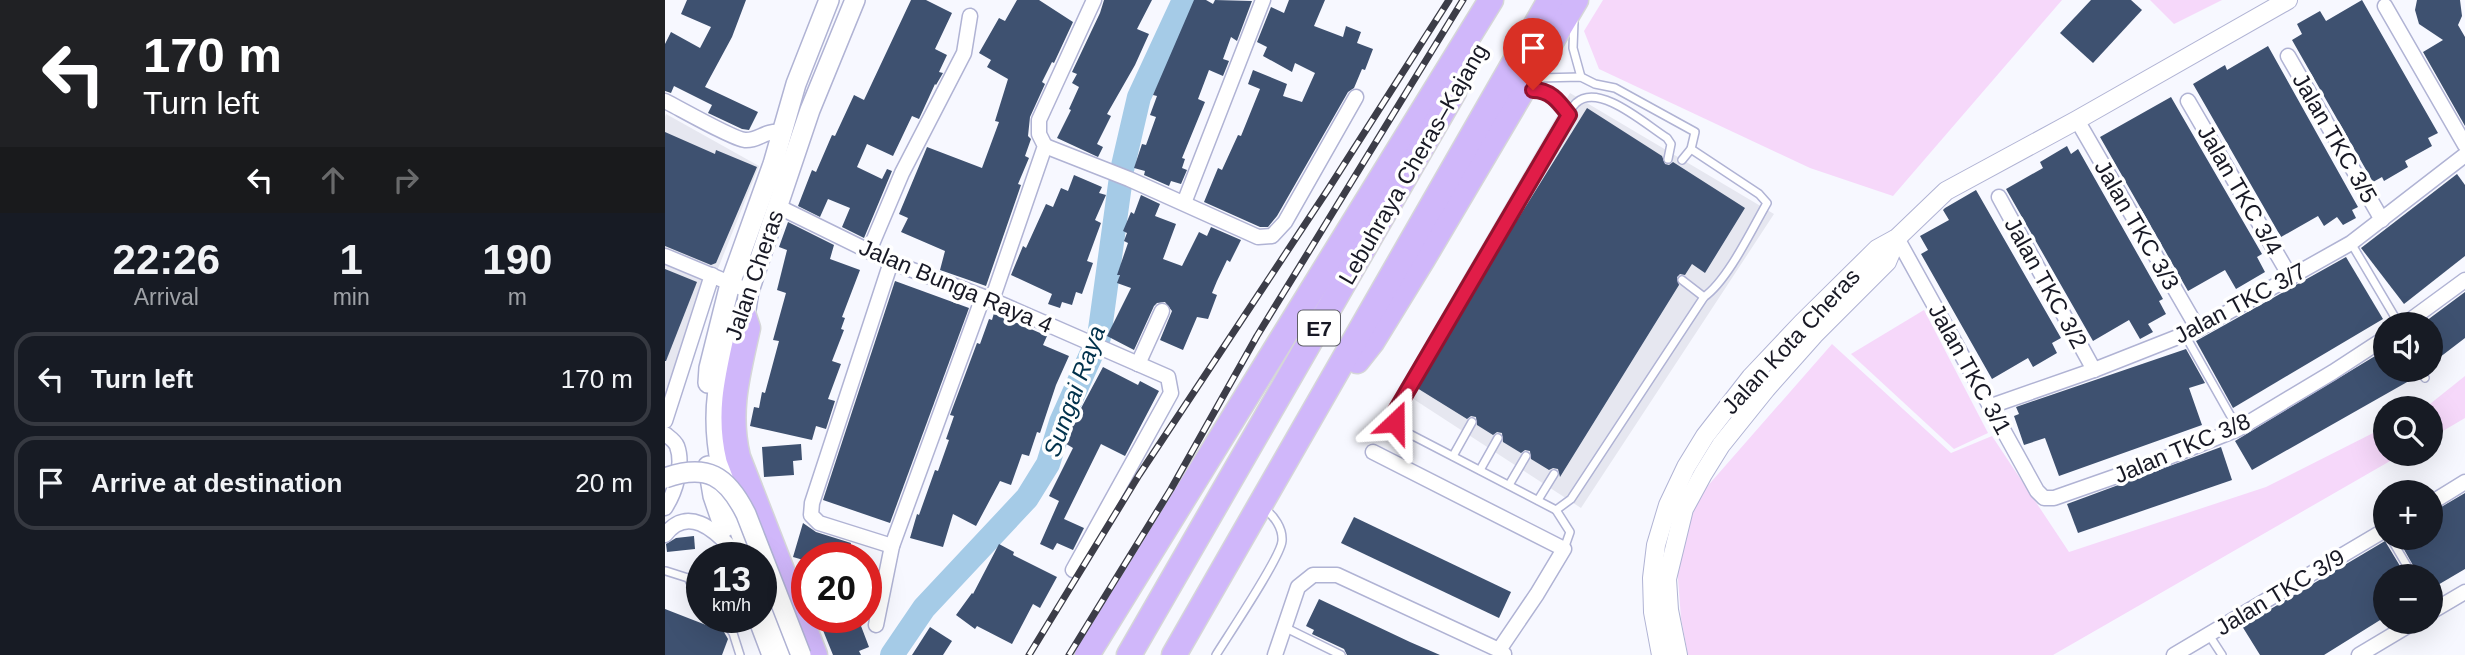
<!DOCTYPE html>
<html lang="en">
<head>
<meta charset="utf-8">
<style>
	body { margin:0; font-family:Arial,sans-serif; background:#242831; color:#f1f3f6; height:100vh; display:flex; flex-direction:column; font-size:26px; white-space:nowrap }
	* { box-sizing:border-box; margin:0 }
	p { font-size:23px; color:#9ea1a6 }
	.icon { flex:none; width:38px; height:38px; fill:none; stroke:currentColor; stroke-width:2; stroke-linecap:round; stroke-linejoin:round }
	.map { position:relative; flex:1; overflow:hidden }
	.panel { display:flex; flex-direction:column; background:#171b24; width:665px }
	.panel>* { flex:none }
	.guide { background:#202124; color:#fff; overflow:hidden }
	.tools { position:absolute; left:1708px; top:312px; display:grid; gap:14px }
	.tools a { display:grid; place-items:center; width:70px; height:70px; border-radius:50%; background:#171b24; box-shadow:0 7px 28px #0002; font-size:35px }
	.speed { position:absolute; left:21px; top:542px; display:flex; gap:14px; font-size:35px; font-weight:700; text-align:center }
	.speed>* { display:grid; place-content:center; width:91px; height:91px; border-radius:50%; background:#171b24; box-shadow:0 7px 28px #0002; line-height:1 }
	.speed small { font-size:18px; font-weight:400 }
	.speed .limit { border:10px solid #d22; background:#fff; color:#111 }
	.pin { position:absolute; display:grid; place-items:center; width:60px; height:60px; color:#fff; margin:-72px -30px; border-radius:50% 50% 50% 0; rotate:-45deg; box-shadow:0 0 7px #0007 }
	.pin .icon { rotate:45deg }
	.me { position:absolute; width:77px; margin:-38px; rotate:23deg; stroke-linejoin:round; filter:drop-shadow(0 0 5px #0008) }
	.turn { display:flex; align-items:center; gap:24px; height:147px; padding:0 28px; font-size:32px }
	.turn .icon { width:91px; height:91px; stroke-width:2.5 }
	.turn b { display:block; font-size:49px; line-height:60px }
	.lanes { display:flex; align-items:center; height:66px; padding:0 28px; background:#0003; justify-content:center; gap:35px; direction:ltr }
	.lanes .off { opacity:.35 }
	.eta { display:flex; justify-content:space-evenly; align-items:center; height:119px; text-align:center }
	.eta b { font-size:42px; font-weight:700; line-height:49px }
	ul { padding:0; list-style:none }
	li { display:flex; align-items:center; gap:21px; height:94px; margin:0 14px 10px; padding:0 14px; border:4px solid #363941; border-radius:21px }
	li div { flex:1 }
	li b { display:block; font-size:26px }
	li em { font-style:normal }
	main { display:flex; flex:1; min-height:0 }
	.map>svg:first-child { display:block }
	.built { fill:#e6e7f0 }
	.green { fill:#f6d8fa }
	.lines { fill:none; stroke-linecap:round; stroke-linejoin:round }
	.river { stroke:#a5cbe7; stroke-width:24 }
	.building { fill:#3e5170 }
	.service-casing { stroke:#b0b3d4; stroke-width:10 }
	.minor-casing { stroke:#b0b3d4; stroke-width:17 }
	.tertiary-casing { stroke:#b0b3d4; stroke-width:20 }
	.secondary-casing { stroke:#b0b3d4; stroke-width:22 }
	.motorway-casing { stroke:#d5d6d8; stroke-width:27 }
	.service { stroke:#fff; stroke-width:7 }
	.minor { stroke:#fff; stroke-width:14 }
	.tertiary { stroke:#fff; stroke-width:18 }
	.secondary { stroke:#fff; stroke-width:19 }
	.motorway { stroke:#d0b7fa; stroke-width:24 }
	.rail-casing { stroke:#3c3d48; stroke-width:7 }
	.rail { stroke:#fff; stroke-width:4.5; stroke-dasharray:13; stroke-linecap:butt }
	.secondary-bridge-casing { stroke:#b0b3d4; stroke-width:22; stroke-linecap:butt }
	.secondary-bridge { stroke:#fff; stroke-width:19 }
	.route-casing { stroke:#92132f; stroke-width:18 }
	.route { stroke:#e11d48; stroke-width:12 }
	.labels { text-anchor:middle; dominant-baseline:central; stroke-width:7; stroke-linejoin:round; paint-order:stroke }
	.shield { fill:#fff; stroke:#5d5e66; stroke-width:2 }
	.shield-label { font-size:21px; font-weight:bold; fill:#181925 }
	.street-label { font-size:23px; fill:#181925; stroke:#fff }
	.water-label { font-size:24px; font-style:italic; fill:#00314b; stroke:#fff }
</style>
</head>
<body>
<main>
<section class="panel">
<div class="guide">
<div class="turn"><svg class="icon" aria-label="left" viewBox="0 0 24 24"><path d="M17 20v-9H6M10 6l-5 5 5 5"/></svg><div><b>170 m</b>Turn left</div></div>
<div class="lanes"><svg class="icon" aria-label="left" viewBox="0 0 24 24"><path d="M17 20v-9H6M10 6l-5 5 5 5"/></svg><svg class="icon off" aria-label="ahead" viewBox="0 0 24 24"><path d="M12 20V5M6 11l6-6 6 6"/></svg><svg class="icon off" aria-label="right" viewBox="0 0 24 24"><path d="M7 20v-9h11M14 6l5 5-5 5"/></svg></div>
</div>
<div class="eta">
<div><b>22:26</b><p>Arrival</p></div>
<div><b>1</b><p>min</p></div>
<div><b>190</b><p>m</p></div>
</div>
<ul>
<li><svg class="icon" aria-label="left" viewBox="0 0 24 24"><path d="M17 20v-9H6M10 6l-5 5 5 5"/></svg><div><b>Turn left</b></div><em>170 m</em></li>
<li><svg class="icon" aria-label="arrive" viewBox="0 0 24 24"><path d="M6 21V4h12l-3 4 3 4H6"/></svg><div><b>Arrive at destination</b></div><em>20 m</em></li>
</ul>
</section>
<div class="map">
<svg width="1800" height="655" viewBox="0 0 1800 655">
	<rect width="100%" height="100%" fill="#f7f8ff"/>
	<g class="built">
		<path d="M905,93L1109,214L916,508L733,389Z"/>
		<path d="M1,114L94,166L0,401V117Z"/>
	</g>
	<g class="green">
		<path d="M938,0H1397L1228,196L1145,168L934,69L919,31Z"/>
		<path d="M1485,0H1557L1509,24Z"/>
		<path d="M1259,310L1323,433L1289,449L1186,354Z"/>
		<path d="M1167,344L1286,453L1327,436L1404,552L1601,487L1720,427V453H1739L1388,655H1023L1016,618L1012,566L1033,497Z"/>
		<path d="M1800,376V418L1766,438V408H1760Z"/>
	</g>
	<g class="lines">
		<path class="river" d="M227,655L259,608L362,498L383,464L396,422L434,337L457,170L474,97L519,0"/>
	</g>
	<g class="building">
		<path d="M22,0H81L67,37L40,87L93,112L84,130L77,129L43,113L47,105L9,86L6,93L0,91V44L6,32L35,48L46,27L16,14Z"/>
		<path d="M246,0H261L287,13L270,49L282,55L274,72L278,73L271,85L270,84L254,119L247,116L228,156L202,144L192,167L217,179L222,169L227,171L199,238L177,227L185,208L163,199L155,217L133,206L147,170L151,172L167,135L170,136L189,95L199,100Z"/>
		<path d="M352,0H374L408,22L389,63L387,62L377,82L380,84L365,117L363,136L366,139L360,156L364,158L353,184L356,185L321,286L275,270L280,251L236,232L243,218L234,214L262,147L317,168L334,122L330,121L343,79L322,67L326,60L314,53L334,18L340,21Z"/>
		<path d="M439,0H487L472,29L484,34L470,65L442,114L446,116L432,144L438,147L433,157L392,138L406,110L404,109L414,87L407,83L412,74L407,72L435,13Z"/>
		<path d="M529,0H541L548,4L550,0L587,1L572,41L566,37L558,59L564,61L558,76L544,70L533,99L540,102L517,158L520,159L517,168L522,170L516,184L506,181L504,186L479,175L480,171L469,168L477,144L481,145L491,117L485,115L492,96L488,95Z"/>
		<path d="M624,0H660L649,26L678,37L681,26L696,32L692,43L708,49L700,70L697,69L689,88L683,92L612,216L603,227H595L539,202L553,168L557,170L573,135L576,136L595,89L583,84L588,70L622,84L618,96L637,102L650,73L630,63L627,72L598,56L602,47L592,42L606,7L619,13Z"/>
		<path d="M1426,0H1466L1477,10L1428,63L1395,33Z"/>
		<path d="M1697,0L1773,133L1763,138L1767,146L1740,161L1743,167L1719,181L1717,177L1708,182L1627,40L1637,34L1632,24L1655,11L1661,21Z"/>
		<path d="M1752,0H1795L1797,16L1793,25L1800,37V126L1758,52L1778,40L1754,24L1750,10Z"/>
		<path d="M1603,46L1693,207L1687,210L1691,218L1678,225L1672,217L1659,226L1653,216L1616,237L1528,84L1560,65L1562,70Z"/>
		<path d="M1506,97L1597,254L1592,257L1600,272L1571,289L1560,270L1523,291L1435,137Z"/>
		<path d="M922,108L997,156L1000,164L1004,165L1008,162L1080,208L1040,273L1027,264L1020,275L1015,274L1012,277L1014,285L895,477L893,469L888,468L884,470L866,459L865,451L860,450L856,453L838,442L837,433L832,432L828,435L812,425L811,417L806,416L802,419L752,388L818,275Z"/>
		<path d="M0,132L50,154L51,150L92,167L51,263L46,265L0,246Z"/>
		<path d="M1402,146L1406,154L1413,149L1498,299L1494,301L1501,314L1483,324L1488,332L1475,339L1464,320L1428,341L1341,189L1378,168L1375,162Z"/>
		<path d="M1792,174L1800,185V256L1739,304L1696,248Z"/>
		<path d="M409,175L437,187L434,193L441,195L430,220L436,223L422,261L428,263L417,294L411,292L407,305L397,302L395,308L383,304L387,294L346,275L358,246L361,248L381,204L388,207L396,188L403,191Z"/>
		<path d="M1311,190L1396,338L1387,343L1392,353L1368,367L1363,358L1327,379L1256,254L1263,250L1255,236L1284,220L1278,210L1280,208Z"/>
		<path d="M476,195L495,204L490,216L511,224L498,259L517,266L534,232L542,236L546,227L576,240L565,262L562,260L552,281L547,293L552,295L543,319L532,317L518,350L495,340L507,311L500,302L492,303L489,306L469,350L442,336L466,288L452,283L455,275H452L463,243L459,241L462,233L458,231L466,212L469,214Z"/>
		<path d="M123,222L169,245L165,259L195,270L177,317L180,318L176,329L179,330L167,361L176,364L163,399L170,401L161,429L151,426L147,440L85,426L89,407L94,408L97,392L100,393L114,341L108,340L121,293L112,290L122,250L114,247Z"/>
		<path d="M1681,257L1718,319L1568,408L1531,341Z"/>
		<path d="M0,269L32,282L1,361H0Z"/>
		<path d="M230,281L304,308L225,523L158,500Z"/>
		<path d="M1800,292V338L1766,364L1767,324H1757Z"/>
		<path d="M329,313L382,336L378,345L404,356L391,385L375,433L372,432L364,456L357,454L346,485L335,481L311,526L288,514L278,547L245,538L252,514L254,515L270,470L273,471L284,440L281,439L289,416L285,415L312,343L315,344L324,319L327,320Z"/>
		<path d="M1521,349L1540,383L1524,388L1537,425L1394,476L1380,438L1359,445L1349,416L1354,414L1351,407Z"/>
		<path d="M1720,350V369H1747L1751,377L1587,470L1570,441Z"/>
		<path d="M438,367L473,385L475,381L494,391L460,456L436,444L399,519L419,528L408,550L392,543L388,550L375,544L394,501L384,496L408,448L398,442Z"/>
		<path d="M136,444L137,460L128,461L129,475L99,477L97,447Z"/>
		<path d="M1556,447L1567,480L1413,533L1402,504Z"/>
		<path d="M1800,493V569L1766,589V576H1754L1732,537H1766V513Z"/>
		<path d="M689,517L846,592L834,618L676,543Z"/>
		<path d="M138,523L151,532L186,543L185,547L193,549L190,558H142V561L128,557Z"/>
		<path d="M29,536L30,549L2,552L1,544L11,538Z"/>
		<path d="M1720,541L1741,576H1720V617L1659,655H1595L1577,626Z"/>
		<path d="M334,544L349,552L348,555L392,577L375,608L368,604L347,644L312,626L310,629L291,615L307,593L308,594Z"/>
		<path d="M654,599L745,642L775,655H682L679,649L647,634L649,630L641,626Z"/>
		<path d="M0,609L59,632L63,639L57,655H0Z"/>
		<path d="M153,618H193L204,647L194,651L196,655H168Z"/>
		<path d="M265,627L287,641L278,655H247Z"/>
	</g>
	<g class="lines">
		<g class="service-casing">
			<g id="service">
				<path d="M909,21L908,48L916,77"/>
				<path d="M873,78L916,77L930,84L950,88L1030,132L1026,149L1017,160"/>
				<path d="M863,90C884,88 892,100 904,115"/>
				<path d="M1003,159L1006,144L1002,138C981,125 934,82 911,103C904,109 900,124 895,132L731,412L730,422L737,430L891,510L906,499L1039,297C1063,280 1087,229 1102,203L1094,194L1026,149"/>
				<path d="M1686,243L1734,324"/>
				<path d="M1017,280L1039,297"/>
				<path d="M1520,335L1573,429"/>
				<path d="M1753,369L1760,378"/>
				<path d="M788,456L807,422"/>
				<path d="M815,470L833,438"/>
				<path d="M844,485L861,456"/>
				<path d="M873,500L889,474"/>
				<path d="M891,510L905,532L899,549"/>
				<path d="M1725,537L1748,576"/>
				<path d="M1,571L23,578L37,605"/>
				<path d="M56,618L68,633L75,655"/>
				<path d="M619,627L676,655"/>
				<path d="M1544,635L1557,655"/>
				<path d="M551,655C562,637 616,557 617,541C618,528 609,516 600,509"/>
			</g>
		</g>
		<g class="minor-casing">
			<g id="minor">
				<path d="M1720,6L1800,145"/>
				<path d="M1623,56L1717,220"/>
				<path d="M0,101C14,108 68,139 80,140C94,141 99,130 116,132"/>
				<path d="M1523,101L1626,278"/>
				<path d="M1412,120L1533,329"/>
				<path d="M380,146L464,179L593,237L607,236L620,222L691,97"/>
				<path d="M1334,197L1429,370"/>
				<path d="M519,203L598,0"/>
				<path d="M112,206L226,262L327,300L503,377L506,393L408,570"/>
				<path d="M1232,238L1372,491L1379,498H1389L1486,464L1573,429L1668,372L1720,338"/>
				<path d="M204,251L237,173L299,53L305,16"/>
				<path d="M0,256L84,291"/>
				<path d="M226,262L147,503L146,515L154,523L227,546"/>
				<path d="M327,300L380,146L374,134V120L429,0"/>
				<path d="M1740,324L1800,280"/>
				<path d="M473,364L497,311"/>
				<path d="M1326,406L1429,370L1533,329L1686,243L1800,155"/>
				<path d="M0,421L47,275"/>
				<path d="M0,434C5,438 10,441 12,446C19,465 10,493 0,508"/>
				<path d="M708,452L899,549L872,594L834,650"/>
				<path d="M1766,503L1800,482"/>
				<path d="M0,535C22,505 50,530 67,549"/>
				<path d="M1766,612L1800,592"/>
				<path d="M211,625L227,546L318,297"/>
				<path d="M610,655L633,587L648,575H672L834,650L839,654"/>
				<path d="M1509,655L1720,530"/>
				<path d="M1694,655L1751,621"/>
			</g>
		</g>
		<g class="tertiary-casing">
			<g id="tertiary">
				<path d="M996,655L988,612L987,578L991,545L1003,505L1021,467L1040,436L1086,377L1137,323L1212,249L1232,238L1281,191L1412,120L1623,0"/>
				<path d="M1013,655L1004,610L1002,579L1019,509L1038,474L1056,445L1101,389L1149,335L1222,262L1232,238"/>
			</g>
		</g>
		<g class="secondary-casing">
			<g id="secondary">
				<path d="M43,383L44,368L65,284L108,164L131,84L164,0"/>
				<path d="M43,466L48,496L59,528"/>
				<path d="M85,558C62,499 40,435 57,371C61,358 64,342 69,330C72,325 77,322 79,317C82,310 82,299 84,291L145,110L190,0"/>
				<path d="M96,589L122,655"/>
				<path d="M93,618L107,655"/>
			</g>
		</g>
		<g class="motorway-casing">
			<g id="motorway">
				<path d="M79,316L83,328C73,374 62,411 73,457L150,655"/>
				<path d="M692,361L707,342L758,259L911,0"/>
				<path d="M422,655L826,0"/>
				<path d="M464,655L789,92"/>
				<path d="M509,655L885,0"/>
			</g>
		</g>
		<use href="#service" class="service"/>
		<use href="#minor" class="minor"/>
		<use href="#tertiary" class="tertiary"/>
		<use href="#secondary" class="secondary"/>
		<use href="#motorway" class="motorway"/>
		<g class="rail-casing">
			<g id="rail">
				<path d="M364,655L474,475L662,191L784,0"/>
				<path d="M404,655L506,489L592,336L798,0"/>
			</g>
		</g>
		<use href="#rail" class="rail"/>
		<g class="secondary-bridge-casing">
			<path id="secondary-bridge" d="M0,478C42,463 62,476 81,514L136,655"/>
		</g>
		<use href="#secondary-bridge" class="secondary-bridge"/>
	</g>
	<g class="lines">
		<g class="route-casing">
			<path id="route" d="M730,422V412L904,115C894,102 886,90 868,90"/>
		</g>
		<use href="#route" class="route"/>
	</g>
	<g class="labels">
		<rect class="shield" x="633" y="310.5" width="42" height="35" rx="5"/>
		<g class="shield-label">
			<text x="654" y="328">E7</text>
		</g>
		<g class="street-label">
			<text transform="translate(1670 138) rotate(60)">Jalan TKC 3/5</text>
			<text transform="translate(748 164) rotate(-60)">Lebuhraya Cheras–Kajang</text>
			<text transform="translate(1575 190) rotate(60)">Jalan TKC 3/4</text>
			<text transform="translate(1472 225) rotate(60)">Jalan TKC 3/3</text>
			<text transform="translate(89 275) rotate(-71)">Jalan Cheras</text>
			<text transform="translate(1381 283) rotate(61)">Jalan TKC 3/2</text>
			<text transform="translate(291 286) rotate(23)">Jalan Bunga Raya 4</text>
			<text transform="translate(1575 303) rotate(-28)">Jalan TKC 3/7</text>
			<text transform="translate(1126 341) rotate(-47)">Jalan Kota Cheras</text>
			<text transform="translate(1305 369) rotate(61)">Jalan TKC 3/1</text>
			<text transform="translate(1517 448) rotate(-23)">Jalan TKC 3/8</text>
			<text transform="translate(1615 592) rotate(-31)">Jalan TKC 3/9</text>
		</g>
		<g class="water-label">
			<text transform="translate(409 391) rotate(-70)">Sungai Raya</text>
		</g>
	</g>
</svg>
<div class="tools">
<a><svg class="icon" aria-label="sound" viewBox="0 0 24 24"><path d="M4 9h4l5-4v14l-5-4H4zM17 9q2 3 0 6"/></svg></a>
<a><svg class="icon" aria-label="search" viewBox="0 0 24 24"><circle cx="10" cy="10" r="6"/><path d="M15 15l6 6"/></svg></a>
<a>+</a>
<a>−</a>
</div>
<div class="speed"><div>13<small>km/h</small></div><div class="limit">20</div></div>
<div class="pin" style="left:868px;top:90px;background:#d93025"><svg class="icon" aria-label="arrive" viewBox="0 0 24 24"><path d="M6 21V4h12l-3 4 3 4H6"/></svg></div>
<svg class="me" style="left:730px;top:422px" viewBox="-20 -20 40 40"><path d="M0-17L14 15 0 8-14 15z" fill="#e11d48" stroke="#fff" stroke-width="4"/></svg>
</div>
</main>
</body>
</html>
